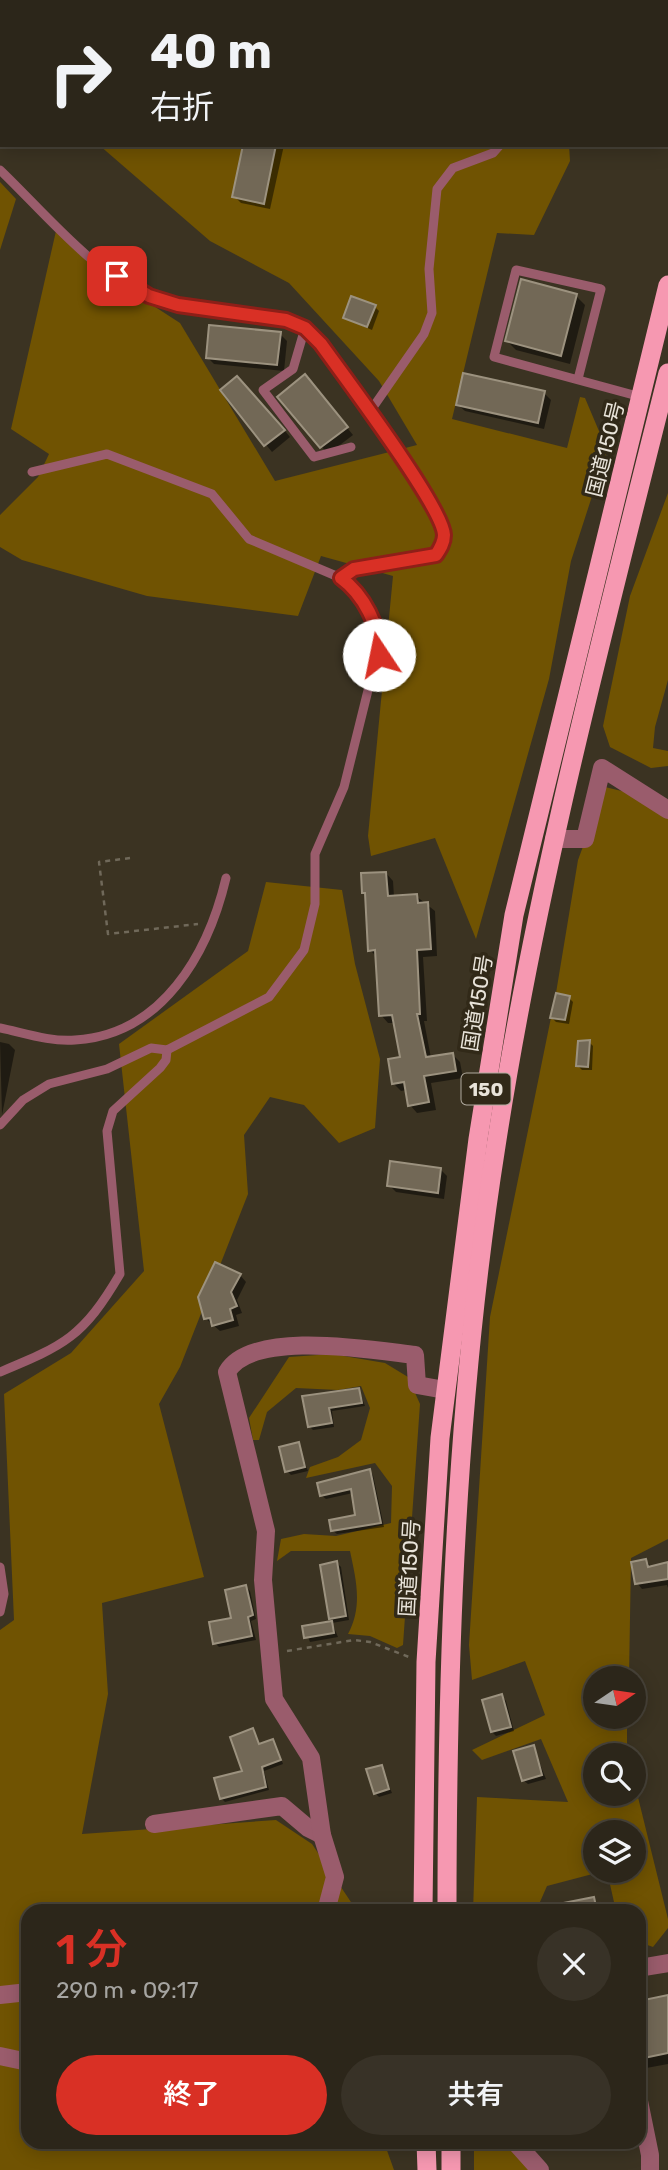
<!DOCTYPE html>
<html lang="ja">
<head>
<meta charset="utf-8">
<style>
	body { margin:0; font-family:Rubik,"Noto Sans JP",sans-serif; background:#383227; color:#f1f3f6; height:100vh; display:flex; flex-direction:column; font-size:26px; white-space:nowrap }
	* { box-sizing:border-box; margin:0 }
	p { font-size:23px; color:#a6a5a2 }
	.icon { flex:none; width:38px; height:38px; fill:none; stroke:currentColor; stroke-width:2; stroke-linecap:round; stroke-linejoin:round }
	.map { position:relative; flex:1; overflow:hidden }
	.panel { position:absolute; left:21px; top:1904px; width:625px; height:245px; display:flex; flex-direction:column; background:#2c261a; border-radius:21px; box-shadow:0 4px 18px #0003,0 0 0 2px #484339 }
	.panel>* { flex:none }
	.guide { position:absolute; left:0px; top:0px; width:668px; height:147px; box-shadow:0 4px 18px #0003,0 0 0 2px #484339; background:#2c261a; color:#f1f3f6; overflow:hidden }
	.needle { width:46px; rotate:77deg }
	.buttons { position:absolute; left:583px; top:1666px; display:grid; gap:14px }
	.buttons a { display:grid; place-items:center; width:63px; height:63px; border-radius:50%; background:#2c261a; box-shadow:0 4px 18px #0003,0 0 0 2px #484339; font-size:35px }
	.pin { position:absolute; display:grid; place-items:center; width:60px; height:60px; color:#fff; margin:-30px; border-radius:14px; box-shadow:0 4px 10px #0006 }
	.me { position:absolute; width:77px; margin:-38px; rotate:349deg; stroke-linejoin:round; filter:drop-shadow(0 0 5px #0008) }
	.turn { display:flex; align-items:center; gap:24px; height:147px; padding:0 35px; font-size:32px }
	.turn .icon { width:91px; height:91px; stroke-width:2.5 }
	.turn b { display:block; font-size:49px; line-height:60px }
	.round { display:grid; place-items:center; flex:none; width:74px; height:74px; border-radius:37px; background:#383227 }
	.overview { display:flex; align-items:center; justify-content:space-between; height:119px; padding:0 35px }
	h1 { font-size:42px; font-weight:600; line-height:52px; color:#d93025 }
	.button { display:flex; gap:14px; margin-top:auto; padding:14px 35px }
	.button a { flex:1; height:80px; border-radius:42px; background:#d93025; color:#fff; font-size:28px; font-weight:600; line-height:80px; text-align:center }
	.button a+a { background:#383227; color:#f1f3f6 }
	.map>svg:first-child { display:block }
	.green { fill:#705302 }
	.shadow { fill:#0007 }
	.building { fill:#726856; stroke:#9c927f; stroke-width:2 }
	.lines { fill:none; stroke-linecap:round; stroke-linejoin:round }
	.path { stroke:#70695a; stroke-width:2.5; stroke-dasharray:5 5; stroke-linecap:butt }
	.service { stroke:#9a5c6c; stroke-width:9 }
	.minor { stroke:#9a5c6c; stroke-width:18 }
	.trunk { stroke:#f698b1; stroke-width:19 }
	.route-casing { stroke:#8d1f18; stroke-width:18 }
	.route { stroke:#d93025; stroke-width:12 }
	.labels { text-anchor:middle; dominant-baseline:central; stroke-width:7; stroke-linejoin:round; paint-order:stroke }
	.shield { fill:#312918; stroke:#b1ab9f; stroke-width:2 }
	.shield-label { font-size:19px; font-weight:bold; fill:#e8e3d9 }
	.street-label { font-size:21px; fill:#e8e3d9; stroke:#312918 }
</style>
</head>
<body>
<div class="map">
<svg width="668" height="2170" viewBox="0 0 668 2170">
	<rect width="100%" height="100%" fill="#3b3322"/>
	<g class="green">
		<path d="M41,0H402L410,2H40Z"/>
		<path d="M99,145H569L570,161L534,235L497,233L452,419L567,448L580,397L585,398L607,450L571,561L549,679L476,939L435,838L371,856L368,836L393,576L321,556L298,616L147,596L22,560L0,547V515L38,477L49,454L11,429L56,231L129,290L180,323L275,481L417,445L379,381L289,283L210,241Z"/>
		<path d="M0,182L16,199L0,250Z"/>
		<path d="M668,493V680L655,727L653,748L668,751V766L651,768L610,747L603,726L630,596Z"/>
		<path d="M605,787L634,794L668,817V1539L631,1558L629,1678H595V1717H627V1755H595V1794H634V1781L668,1919V1928L653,1947L639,1942V1911H616L607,1871H634V1832H595V1871H604L547,1886L536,1911H473L477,1797L568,1802L541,1739L482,1760L472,1750L545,1715L525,1661L472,1680L469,1645L490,1317L556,993L578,860Z"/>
		<path d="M266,882L342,890L355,964L380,1059L375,1128L339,1143L304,1105L270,1097L244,1135L248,1194L180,1367L159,1404L204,1577L102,1603L108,1694L82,1834L276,1820L312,1844L357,1911H28V2142H384L394,2170H0V1630L14,1620L4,1394L71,1353L144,1271L119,1044L248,951Z"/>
		<path d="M332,1354L385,1363L408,1377L420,1404L403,1645L397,1648L370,1636L348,1634C363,1606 356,1580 350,1551H291L277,1561L281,1539L304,1534L336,1536L391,1523L392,1486L375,1463L306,1478L310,1467L338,1457L361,1440L370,1408L361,1386L338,1390L296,1388L267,1412L259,1440H253L249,1418L289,1357Z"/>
		<path d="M474,2142H518L533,2170H474Z"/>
	</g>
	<g class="shadow">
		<path d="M245,145H284L270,209L241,203L234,196Z"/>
		<path d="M576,296L585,305L570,364L516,350L507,341Z"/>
		<path d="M375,307L379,311L372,330L345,318Z"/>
		<path d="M280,334L287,341L284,371L214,364L207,357Z"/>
		<path d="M311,383L353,435L328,454L279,397Z"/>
		<path d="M222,391L263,410L266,408L290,437L272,452Z"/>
		<path d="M544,393L551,400L544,429L465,411L458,405Z"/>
		<path d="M386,873L393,881L394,897L416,896L435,911L437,956L423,957L427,1021H424L431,1058L452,1054L460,1062L463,1078L431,1083L436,1110L417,1113L410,1105L407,1090L401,1091L393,1083L402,1058L395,1023H388L381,1015L377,957L370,950L363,875Z"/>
		<path d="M569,998L573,1002L569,1024L556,1022L552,1018Z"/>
		<path d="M0,1042L9,1044L15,1050L2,1115Z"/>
		<path d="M589,1042L593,1046L592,1070H582L578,1066Z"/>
		<path d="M441,1170L447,1176L444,1199L396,1192L389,1185Z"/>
		<path d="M240,1275L246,1282L237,1300L242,1313L236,1315L239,1326L220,1331L205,1318Z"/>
		<path d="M359,1390L365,1406L332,1411L334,1427L313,1430L309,1426L304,1398Z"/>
		<path d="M298,1444L308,1471L291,1475L287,1471Z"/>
		<path d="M369,1471L373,1475L384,1527L337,1534L332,1530L357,1517L353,1493L326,1499L321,1495Z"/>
		<path d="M646,1561L651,1566L668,1564V1588L667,1585L642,1589L637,1583Z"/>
		<path d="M337,1563L341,1567L349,1620L332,1623L338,1637L310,1642L304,1627L334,1622L330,1619Z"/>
		<path d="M246,1587L250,1591L256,1619L251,1621L256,1640L219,1647L215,1643L233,1619Z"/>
		<path d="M502,1696L506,1701L514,1731L496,1736L492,1732Z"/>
		<path d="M252,1730L260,1746L272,1741L276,1745L283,1764L264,1771L269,1790L225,1802L221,1798L244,1772Z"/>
		<path d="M533,1747L546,1779L528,1784L523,1780Z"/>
		<path d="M381,1767L392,1793L379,1797L375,1793Z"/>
		<path d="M593,1899L601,1911H551L550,1907Z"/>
		<path d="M668,1996V2064L641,2069L639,2003Z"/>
	</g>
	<g class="building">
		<path d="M243,145H276L264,204L232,197Z"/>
		<path d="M521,279L577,294L561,356L505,341Z"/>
		<path d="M351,296L376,305L367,327L343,318Z"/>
		<path d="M209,325L281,332L277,365L206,358Z"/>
		<path d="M463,373L545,391L538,423L456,405Z"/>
		<path d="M305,374L348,427L320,448L277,397Z"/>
		<path d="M237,376L285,430L264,446L220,390Z"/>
		<path d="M386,872L388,896L417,894L418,903L428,902L431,949L417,950L420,1014H417L426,1057L453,1053L456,1071L424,1076L429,1102L408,1106L404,1082L392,1084L388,1059L400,1057L392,1015L379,1016L375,950L368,951L365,893H362L361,873Z"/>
		<path d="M556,993L570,996L565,1020L550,1018Z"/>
		<path d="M590,1040L588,1067L576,1066L578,1041Z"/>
		<path d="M390,1161L441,1168L438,1193L387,1186Z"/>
		<path d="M215,1262L241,1274L231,1292L237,1306L230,1309L233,1320L212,1326L210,1318L204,1319L198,1297Z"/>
		<path d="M359,1388L362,1403L329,1408L332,1423L308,1427L302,1396Z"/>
		<path d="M299,1442L305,1467L285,1472L279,1447Z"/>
		<path d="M370,1469L381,1523L331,1531L329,1520L355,1515L351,1489L320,1496L317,1483Z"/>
		<path d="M646,1559L648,1567L668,1562V1579L635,1584L631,1562Z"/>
		<path d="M337,1561L346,1616L329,1619L320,1565Z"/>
		<path d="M246,1585L253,1615L248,1617L252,1636L213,1644L209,1622L231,1618L225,1590Z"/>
		<path d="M332,1621L334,1633L304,1638L302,1626Z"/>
		<path d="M502,1694L511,1727L491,1732L482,1700Z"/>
		<path d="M253,1728L259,1744L273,1739L281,1760L262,1767L266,1787L220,1799L214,1778L242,1771L230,1737Z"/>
		<path d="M534,1745L542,1775L522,1781L513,1751Z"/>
		<path d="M382,1765L389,1789L374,1794L366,1769Z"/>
		<path d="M594,1897L597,1911H554L553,1905Z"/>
		<path d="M668,1995V2053L639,2059V2001Z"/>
	</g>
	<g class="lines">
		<g class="path">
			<path d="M130,858L99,862L108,934L198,924"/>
			<path d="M287,1651L354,1640L370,1642L409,1657"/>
		</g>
		<g class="service">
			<path d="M559,0V2"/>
			<path d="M591,0V2"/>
			<path d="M626,0L627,2"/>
			<path d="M0,170C44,212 93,273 150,297C190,313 278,308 306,329C311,333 316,339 321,344C342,375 443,507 444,535C444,543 440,549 436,555L354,569L341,578"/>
			<path d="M305,328L293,369L263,390L314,457L351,447"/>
			<path d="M578,379L601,289L516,270L494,357L641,397"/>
			<path d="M369,413L424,334L432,313L429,269L437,189L453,168L493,153L500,145"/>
			<path d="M0,1028C24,1033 50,1042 75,1040C162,1035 208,954 226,878"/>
			<path d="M0,1125L23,1100L49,1084L107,1069L151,1048L167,1050L269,997L304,950L315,904V854L344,787L380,642L358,590L341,578L249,539L212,494L107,454L32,472"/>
			<path d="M0,1372C65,1345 83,1337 120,1274L107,1131L113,1111L160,1068L166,1060L167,1050"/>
			<path d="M0,1567L4,1594L0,1612"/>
		</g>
		<g class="minor">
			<path d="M554,839H585L602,768L668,810"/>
			<path d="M154,1824L282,1806L308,1828L322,1835"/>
			<path d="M326,1911L335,1877L322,1835L311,1758L274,1699L263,1580L266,1531L227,1372C252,1329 372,1350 415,1355L417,1385L445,1390"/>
			<path d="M639,1968L668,1963"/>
			<path d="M0,1995L28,1992"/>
			<path d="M0,2056L28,2062"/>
			<path d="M639,2101L650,2155V2170"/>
			<path d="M515,2142L540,2170"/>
		</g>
		<g class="trunk">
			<path d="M423,1911L426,1662L440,1438L478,1139L514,915L668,285"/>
			<path d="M447,1911C447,1655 456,1399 496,1146C536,885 604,629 668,373"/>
			<path d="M426,2142L427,2170"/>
			<path d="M451,2142V2170"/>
		</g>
	</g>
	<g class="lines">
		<g class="route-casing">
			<path id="route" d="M117,276L149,296L178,305L286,320L305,328L321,344C343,375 443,507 444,535C444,543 440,549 436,555L354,569L341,578C363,594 381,627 379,655"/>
		</g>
		<use href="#route" class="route"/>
	</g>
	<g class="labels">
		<rect class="shield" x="461.5" y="1073.5" width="49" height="31" rx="5"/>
		<g class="shield-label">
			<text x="486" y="1089">150</text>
		</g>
		<g class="street-label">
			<text transform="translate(605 449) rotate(-76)">国道150号</text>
			<text transform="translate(477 1003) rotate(-81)">国道150号</text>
			<text transform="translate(409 1568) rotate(-87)">国道150号</text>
		</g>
	</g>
</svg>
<div class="buttons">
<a><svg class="needle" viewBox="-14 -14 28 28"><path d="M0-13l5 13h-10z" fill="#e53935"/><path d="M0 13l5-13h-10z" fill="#a6a5a2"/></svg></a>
<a><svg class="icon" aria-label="search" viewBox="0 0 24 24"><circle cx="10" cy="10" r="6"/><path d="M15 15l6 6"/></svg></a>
<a><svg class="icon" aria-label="layers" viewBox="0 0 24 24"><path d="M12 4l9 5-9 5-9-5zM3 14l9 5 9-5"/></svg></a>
</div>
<div class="pin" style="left:117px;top:276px;background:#d93025"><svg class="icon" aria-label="arrive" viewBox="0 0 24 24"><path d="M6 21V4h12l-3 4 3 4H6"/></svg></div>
<svg class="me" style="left:379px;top:655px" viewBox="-20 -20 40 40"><circle r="19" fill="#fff"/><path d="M0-13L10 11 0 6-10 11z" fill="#d93025"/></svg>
<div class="guide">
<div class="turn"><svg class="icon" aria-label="right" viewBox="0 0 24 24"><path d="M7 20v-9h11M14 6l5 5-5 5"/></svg><div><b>40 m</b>右折</div></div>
</div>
<section class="panel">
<div class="overview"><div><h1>1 分</h1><p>290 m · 09:17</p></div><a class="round"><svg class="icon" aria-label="close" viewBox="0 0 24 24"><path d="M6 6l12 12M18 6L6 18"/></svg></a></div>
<div class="button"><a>終了</a><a>共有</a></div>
</section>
</div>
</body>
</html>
